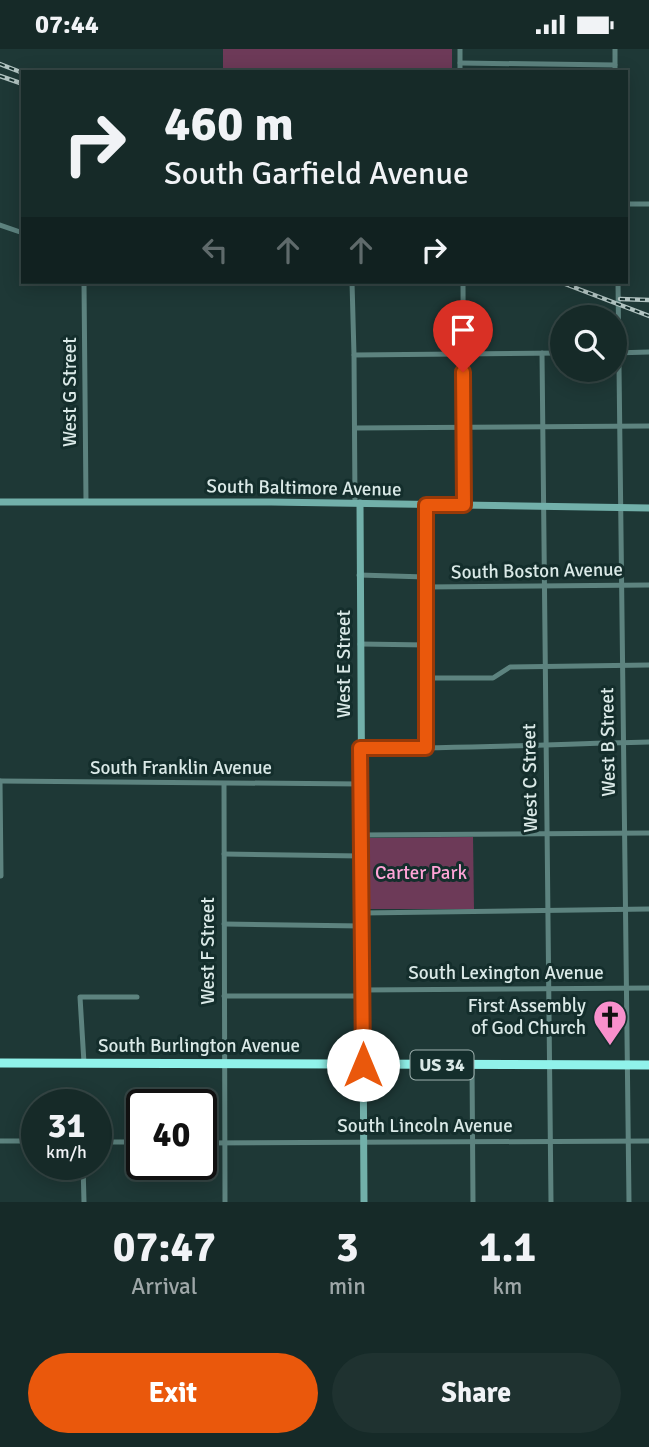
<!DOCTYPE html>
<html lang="en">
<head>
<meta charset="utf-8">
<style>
	body { margin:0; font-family:Signika,sans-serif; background:#1f3230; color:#f1f3f6; height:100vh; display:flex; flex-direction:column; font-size:26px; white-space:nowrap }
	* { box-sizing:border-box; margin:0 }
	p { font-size:23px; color:#9ea7a8 }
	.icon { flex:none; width:38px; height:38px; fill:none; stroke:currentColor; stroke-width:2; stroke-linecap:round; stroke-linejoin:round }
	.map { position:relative; height:1153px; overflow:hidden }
	.details { display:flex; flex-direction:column; background:#162a28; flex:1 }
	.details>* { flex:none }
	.top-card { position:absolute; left:21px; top:21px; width:607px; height:214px; border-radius:0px; box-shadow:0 4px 18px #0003,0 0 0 2px #354645; background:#162a28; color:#f1f3f6; overflow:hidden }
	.tools { position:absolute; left:550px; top:256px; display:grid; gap:14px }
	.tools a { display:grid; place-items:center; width:77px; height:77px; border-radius:50%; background:#162a28; box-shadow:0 4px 18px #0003,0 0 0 2px #354645; font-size:35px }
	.speed { position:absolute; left:21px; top:1040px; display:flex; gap:14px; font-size:35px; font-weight:700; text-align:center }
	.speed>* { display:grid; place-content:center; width:91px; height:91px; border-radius:50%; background:#162a28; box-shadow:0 4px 18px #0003,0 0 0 2px #354645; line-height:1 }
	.speed small { font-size:18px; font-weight:400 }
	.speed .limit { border:4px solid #111; border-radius:10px; background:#fff; color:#111 }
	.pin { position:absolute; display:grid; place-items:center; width:60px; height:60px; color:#fff; margin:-72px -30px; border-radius:50% 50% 50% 0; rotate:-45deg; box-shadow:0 0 7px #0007 }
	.pin .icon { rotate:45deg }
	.me { position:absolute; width:77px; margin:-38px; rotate:0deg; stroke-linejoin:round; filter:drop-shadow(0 0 5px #0008) }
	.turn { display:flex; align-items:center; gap:24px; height:147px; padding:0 28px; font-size:32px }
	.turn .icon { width:91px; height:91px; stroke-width:2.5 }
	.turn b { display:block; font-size:49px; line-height:60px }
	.lanes { display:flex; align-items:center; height:66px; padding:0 28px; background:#0003; justify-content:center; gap:35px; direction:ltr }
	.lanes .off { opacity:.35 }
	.eta { display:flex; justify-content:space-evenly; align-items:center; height:119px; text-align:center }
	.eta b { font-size:42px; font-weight:800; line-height:49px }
	.cta { display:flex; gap:14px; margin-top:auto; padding:14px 28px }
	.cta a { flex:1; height:80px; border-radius:42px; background:#ea580c; color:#fff; font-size:28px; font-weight:800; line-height:80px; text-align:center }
	.cta a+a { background:#1f3230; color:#f1f3f6 }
	.status { display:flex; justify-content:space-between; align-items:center; height:49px; padding:0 35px; background:#162a28; direction:ltr }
	.status svg { height:19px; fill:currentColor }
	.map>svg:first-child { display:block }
	.green { fill:#6d3a58 }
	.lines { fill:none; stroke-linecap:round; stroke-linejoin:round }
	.street { stroke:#5d837f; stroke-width:5 }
	.secondary { stroke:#72b0aa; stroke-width:7 }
	.highway { stroke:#90f2ea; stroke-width:9 }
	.rail-casing { stroke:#b2c4c2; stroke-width:4.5 }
	.rail { stroke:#142e2c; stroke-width:2; stroke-dasharray:5; stroke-linecap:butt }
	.route-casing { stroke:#983908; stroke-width:18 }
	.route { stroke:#ea580c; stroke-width:12 }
	.labels { text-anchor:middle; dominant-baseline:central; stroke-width:6; stroke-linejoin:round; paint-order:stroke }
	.shield { fill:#142e2c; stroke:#9fb1af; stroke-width:2 }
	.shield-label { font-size:18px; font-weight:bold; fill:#dae9e7 }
	.street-label { font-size:19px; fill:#dae9e7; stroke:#142e2c }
	.park-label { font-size:19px; fill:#ffa4d7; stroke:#142e2c }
	.poi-label { font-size:19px; fill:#dae9e7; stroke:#142e2c; text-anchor:end }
</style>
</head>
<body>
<div class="status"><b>07:44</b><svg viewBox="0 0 49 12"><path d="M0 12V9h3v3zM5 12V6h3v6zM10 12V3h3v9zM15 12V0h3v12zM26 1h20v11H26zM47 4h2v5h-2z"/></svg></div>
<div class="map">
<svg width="649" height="1153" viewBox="0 0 649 1153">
	<rect width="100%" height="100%" fill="#1e3836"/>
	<g class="green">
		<rect x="223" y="0" width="229" height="23"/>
		<path d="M473,788L474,860H367V789Z"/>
	</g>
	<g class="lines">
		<g class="street">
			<path d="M460,0V23"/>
			<path d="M615,0V23"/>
			<path d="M460,14L615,16"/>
			<path d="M626,155H649"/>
			<path d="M0,176L23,184"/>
			<path d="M84,233L86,453"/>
			<path d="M352,233L354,306L355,454"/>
			<path d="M463,233L464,456"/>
			<path d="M618,233L629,1153"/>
			<path d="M542,304L551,1153"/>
			<path d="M614,304L649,303"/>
			<path d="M354,306L562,304"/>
			<path d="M355,379L649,377"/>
			<path d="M359,526L426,528"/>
			<path d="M426,538L649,536"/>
			<path d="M360,595L427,596"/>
			<path d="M427,629H493L510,618L649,616"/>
			<path d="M360,699C457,700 553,695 649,693"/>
			<path d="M426,699V456"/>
			<path d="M0,732L361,735"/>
			<path d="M0,732L1,827"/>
			<path d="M224,735L225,1153"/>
			<path d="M361,786L649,784"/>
			<path d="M224,805L361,807"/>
			<path d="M362,864L649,860"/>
			<path d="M224,875L362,877"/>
			<path d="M362,941L649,939"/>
			<path d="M224,947H362"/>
			<path d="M84,1014L80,948H137"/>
			<path d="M472,1016L473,1153"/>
			<path d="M0,1092H37"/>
			<path d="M96,1093H142"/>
			<path d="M201,1094L649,1092"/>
			<path d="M83,1115L84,1153"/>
		</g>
		<g class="secondary">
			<path d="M0,453H271L649,459"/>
			<path d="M360,454L364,1153"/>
		</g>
		<path class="highway" d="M0,1014L649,1016"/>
		<g class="rail-casing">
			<g id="rail">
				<path d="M0,15L23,24"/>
				<path d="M0,27L23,35"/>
				<path d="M560,233L649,267"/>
				<path d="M620,250L649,251"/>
			</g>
		</g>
		<use href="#rail" class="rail"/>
	</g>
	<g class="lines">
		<g class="route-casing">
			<path id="route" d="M363,1016L360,699H426V456H464L463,323"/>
		</g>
		<use href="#route" class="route"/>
	</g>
	<defs>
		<g id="church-pin" transform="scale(1.75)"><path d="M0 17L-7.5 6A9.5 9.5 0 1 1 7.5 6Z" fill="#f890cc" stroke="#142e2c"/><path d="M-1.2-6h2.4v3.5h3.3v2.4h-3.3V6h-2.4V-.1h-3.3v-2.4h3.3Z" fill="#111"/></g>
	</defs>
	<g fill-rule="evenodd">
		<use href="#church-pin" x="610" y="968"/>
	</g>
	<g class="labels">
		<rect class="shield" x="410.5" y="1001.5" width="63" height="29" rx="5"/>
		<g class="shield-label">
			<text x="442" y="1016">US 34</text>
		</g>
		<g class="street-label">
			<text transform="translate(70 343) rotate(-90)">West G Street</text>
			<text transform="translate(304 439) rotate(1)">South Baltimore Avenue</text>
			<text transform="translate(537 522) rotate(-1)">South Boston Avenue</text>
			<text transform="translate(344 615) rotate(-90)">West E Street</text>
			<text transform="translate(608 693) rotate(-91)">West B Street</text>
			<text x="181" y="719">South Franklin Avenue</text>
			<text transform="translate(530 729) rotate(-91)">West C Street</text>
			<text transform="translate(208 902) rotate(-90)">West F Street</text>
			<text x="506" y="924">South Lexington Avenue</text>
			<text x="199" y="997">South Burlington Avenue</text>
			<text x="425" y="1077">South Lincoln Avenue</text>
		</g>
		<g class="park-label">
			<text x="421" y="824">Carter Park</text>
		</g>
		<g class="poi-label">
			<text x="586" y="957">First Assembly<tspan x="586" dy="22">of God Church</tspan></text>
		</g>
	</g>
</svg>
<div class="tools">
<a><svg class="icon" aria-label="search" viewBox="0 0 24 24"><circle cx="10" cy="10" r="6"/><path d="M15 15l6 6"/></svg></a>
</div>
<div class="speed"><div>31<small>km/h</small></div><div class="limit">40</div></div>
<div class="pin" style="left:463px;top:323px;background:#d93025"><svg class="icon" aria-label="arrive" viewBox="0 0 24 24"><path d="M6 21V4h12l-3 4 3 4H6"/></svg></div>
<svg class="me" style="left:363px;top:1016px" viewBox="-20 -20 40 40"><circle r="19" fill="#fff"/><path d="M0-13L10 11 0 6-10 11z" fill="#ea580c"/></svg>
<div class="top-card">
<div class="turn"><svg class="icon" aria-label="right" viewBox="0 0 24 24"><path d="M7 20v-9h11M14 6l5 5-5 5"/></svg><div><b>460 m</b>South Garfield Avenue</div></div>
<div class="lanes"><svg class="icon off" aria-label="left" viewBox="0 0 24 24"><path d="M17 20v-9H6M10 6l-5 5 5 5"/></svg><svg class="icon off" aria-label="ahead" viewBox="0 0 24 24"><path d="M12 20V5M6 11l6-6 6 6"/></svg><svg class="icon off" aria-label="ahead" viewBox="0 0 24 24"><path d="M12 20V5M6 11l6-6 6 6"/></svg><svg class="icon" aria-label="right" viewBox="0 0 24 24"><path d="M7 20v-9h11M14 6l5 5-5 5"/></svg></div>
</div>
</div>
<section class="details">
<div class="eta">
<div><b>07:47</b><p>Arrival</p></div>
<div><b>3</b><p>min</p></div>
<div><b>1.1</b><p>km</p></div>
</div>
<div class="cta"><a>Exit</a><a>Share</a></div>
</section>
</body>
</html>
